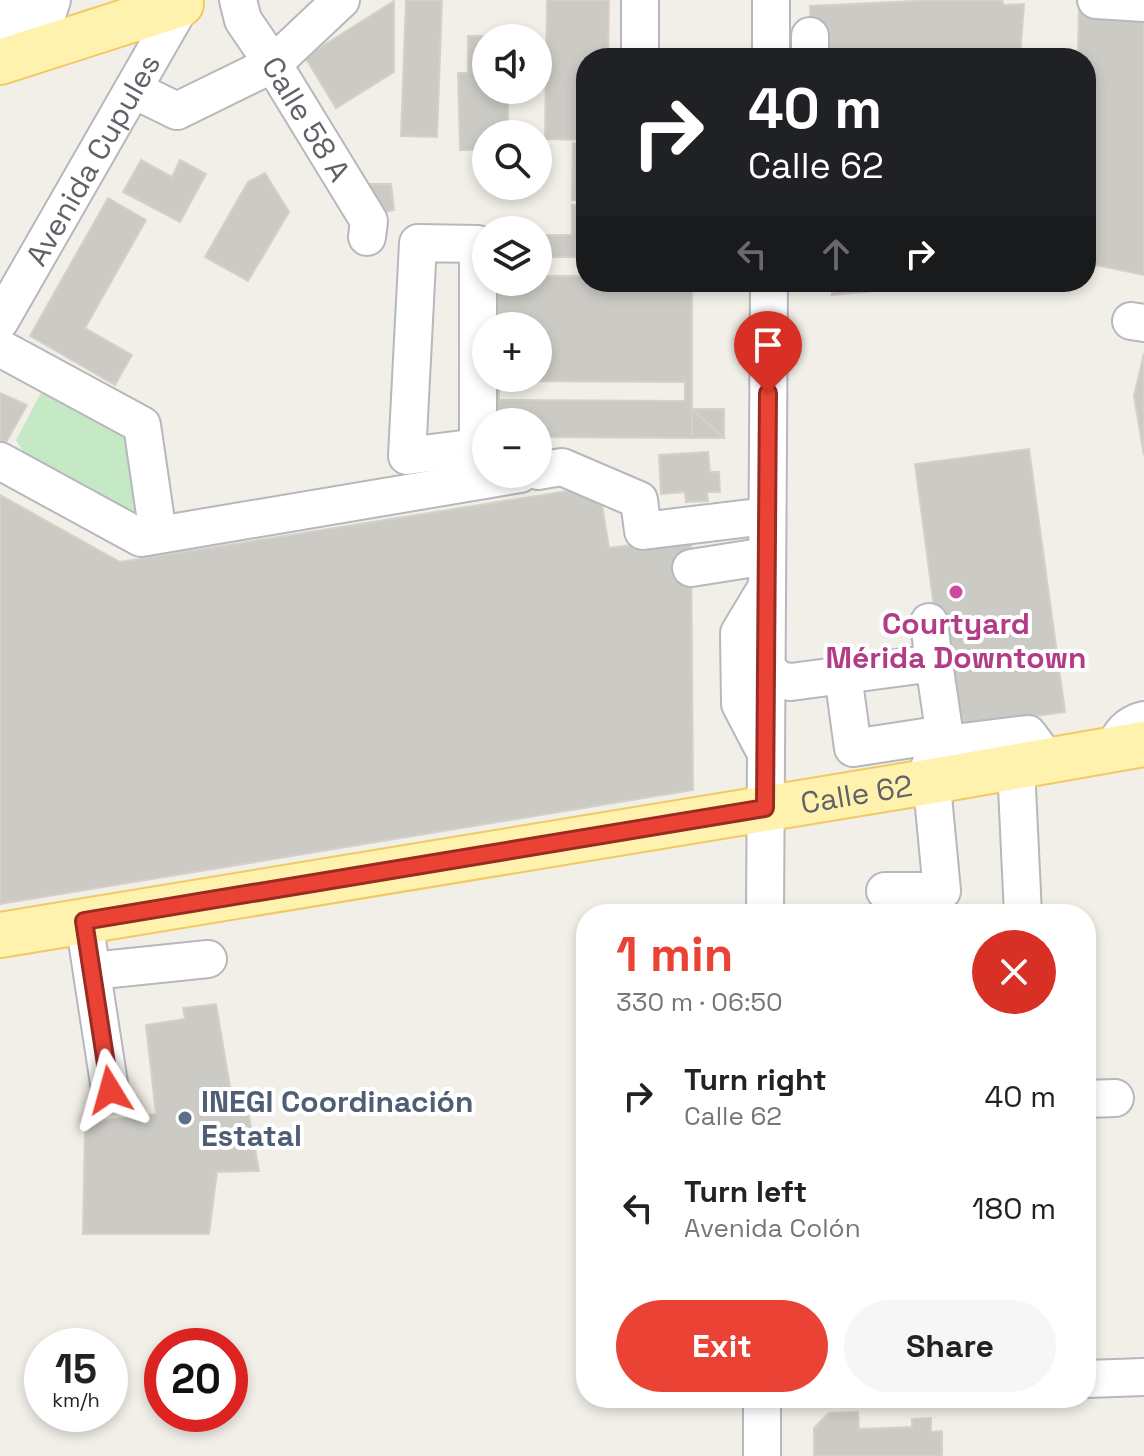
<!DOCTYPE html>
<html lang="en">
<head>
<meta charset="utf-8">
<style>
	body { margin:0; font-family:"Space Grotesk",sans-serif; background:#f6f6f6; color:#222; height:100vh; display:flex; flex-direction:column; font-size:30px; white-space:nowrap }
	* { box-sizing:border-box; margin:0 }
	p { font-size:26px; color:#767676 }
	.icon { flex:none; width:44px; height:44px; fill:none; stroke:currentColor; stroke-width:2; stroke-linecap:round; stroke-linejoin:round }
	.map { position:relative; flex:1; overflow:hidden }
	.side { position:absolute; left:576px; top:904px; width:520px; height:504px; display:flex; flex-direction:column; background:#fff; border-radius:32px; box-shadow:0 4px 12px #0003 }
	.side>* { flex:none }
	.hud { position:absolute; left:576px; top:48px; width:520px; height:244px; border-radius:32px; box-shadow:0 4px 12px #0003; background:#202124; color:#fff; overflow:hidden }
	.fabs { position:absolute; left:472px; top:24px; display:grid; gap:16px }
	.fabs a { display:grid; place-items:center; width:80px; height:80px; border-radius:50%; background:#fff; box-shadow:0 4px 12px #0003; font-size:40px }
	.speed { position:absolute; left:24px; top:1328px; display:flex; gap:16px; font-size:40px; font-weight:700; text-align:center }
	.speed>* { display:grid; place-content:center; width:104px; height:104px; border-radius:50%; background:#fff; box-shadow:0 4px 12px #0003; line-height:1 }
	.speed small { font-size:20px; font-weight:400 }
	.speed .limit { border:12px solid #d22; background:#fff; color:#111 }
	.pin { position:absolute; display:grid; place-items:center; width:68px; height:68px; color:#fff; margin:-82px -34px; border-radius:50% 50% 50% 0; rotate:-45deg; box-shadow:0 0 8px #0007 }
	.pin .icon { rotate:45deg }
	.me { position:absolute; width:88px; margin:-44px; rotate:352deg; stroke-linejoin:round; filter:drop-shadow(0 0 6px #0008) }
	.turn { display:flex; align-items:center; gap:28px; height:168px; padding:0 40px; font-size:36px }
	.turn .icon { width:104px; height:104px; stroke-width:2.5 }
	.turn b { display:block; font-size:56px; line-height:68px }
	.lanes { display:flex; align-items:center; height:76px; padding:0 40px; background:#0003; justify-content:center; gap:40px; direction:ltr }
	.lanes .off { opacity:.35 }
	.round { display:grid; place-items:center; flex:none; width:84px; height:84px; border-radius:42px; background:#f6f6f6 }
	.overview { display:flex; align-items:center; justify-content:space-between; height:136px; padding:0 40px }
	h1 { font-size:48px; font-weight:700; line-height:60px; color:#ea4335 }
	.cta { display:flex; gap:16px; margin-top:auto; padding:16px 40px }
	.cta a { flex:1; height:92px; border-radius:48px; background:#ea4335; color:#fff; font-size:32px; font-weight:700; line-height:92px; text-align:center }
	.cta a+a { background:#f6f6f6; color:#222 }
	ul { padding:0; list-style:none }
	li { display:flex; align-items:center; gap:24px; height:112px; padding:0 40px }
	li div { flex:1 }
	li b { display:block; font-size:30px }
	li em { font-style:normal }
	.map>svg:first-child { display:block }
	.green { fill:#c5e8c5 }
	.building { fill:#cccac5; stroke:#d6d1c6; stroke-width:2; fill-rule:evenodd }
	.lines { fill:none; stroke-linecap:round; stroke-linejoin:round }
	.minor-casing { stroke:#b5b8bc; stroke-width:40 }
	.major-casing { stroke:#f2c960; stroke-width:48 }
	.minor { stroke:#fff; stroke-width:36 }
	.major { stroke:#fff2af; stroke-width:44 }
	.route-casing { stroke:#982c22; stroke-width:20 }
	.route { stroke:#ea4335; stroke-width:14 }
	.hotel-dot { fill:#d1479c; stroke:#fff; stroke-width:3 }
	.service-dot { fill:#5c6f8a; stroke:#fff; stroke-width:3 }
	.labels { text-anchor:middle; dominant-baseline:central; stroke-width:8; stroke-linejoin:round; paint-order:stroke }
	.street-label { font-size:30px; fill:#5f6368; stroke:#fff }
	.hotel-label { font-size:30px; font-weight:bold; fill:#b23c85; stroke:#fff }
	.service-label { font-size:30px; font-weight:bold; fill:#4e5e75; stroke:#fff; text-anchor:start }
</style>
</head>
<body>
<div class="map">
<svg width="1144" height="1456" viewBox="0 0 1144 1456">
	<rect width="100%" height="100%" fill="#f1efe8"/>
	<path class="green" d="M51,374L142,425L155,514L126,520L26,456L16,440Z"/>
	<g class="building">
		<path d="M406,0H442L437,137L401,136Z"/>
		<path d="M547,0H609L608,58H586V140L545,139Z"/>
		<path d="M936,0H1002L1004,5L1024,4L1020,58H812L810,6Z"/>
		<path d="M394,1V72L336,108L305,57Z"/>
		<path d="M1079,5L1144,11V275L1086,263V58H1078Z"/>
		<path d="M468,36H507V38H486V90H508V134H486V150H460L458,73H468Z"/>
		<path d="M573,143L586,144V200H572Z"/>
		<path d="M141,160L172,177L180,160L206,174L180,222L123,192Z"/>
		<path d="M265,173L289,212L248,281L205,257L248,182Z"/>
		<path d="M362,184H391L394,210L376,214Z"/>
		<path d="M108,198L146,220L85,328L132,355L115,385L30,336Z"/>
		<path d="M572,205H586V257H538V235H572Z"/>
		<path d="M481,234H486V282H538V276H586V282H692V438L538,437V422H486V437H481ZM486,326H538V378H486ZM499,381L685,382V401L499,400Z"/>
		<path d="M831,282H898L897,289L832,295Z"/>
		<path d="M1144,353V455L1134,396Z"/>
		<path d="M0,393L27,405L0,453Z"/>
		<rect x="692" y="409" width="32" height="29"/>
		<path d="M692,409L724,438H692Z"/>
		<path d="M1029,449L1065,712L950,728L915,464Z"/>
		<path d="M708,452L710,472H719L720,492H707L708,501L686,502L685,492L661,494L659,455Z"/>
		<path d="M599,486L609,548L691,537L693,790L0,904V495L120,562Z"/>
		<path d="M216,1004L233,1104L246,1100L259,1171L217,1172L209,1234H83L85,1123L156,1114L146,1025L185,1019L183,1008Z"/>
		<path d="M858,1412L859,1429L912,1427V1419L931,1418V1432L942,1431V1456H814V1428L829,1413Z"/>
	</g>
	<g class="lines">
		<g class="minor-casing">
			<g id="minor">
				<path id="s1" d="M238,0L243,20L273,64L369,221L367,237"/>
				<path d="M1096,0L1144,3"/>
				<path d="M810,36V58"/>
				<path d="M35,51L52,0"/>
				<path d="M640,58V0"/>
				<path d="M771,58V0"/>
				<path d="M0,62L18,0"/>
				<path d="M134,90L177,111L273,64L341,0"/>
				<path d="M418,243L478,244V447L407,456Z"/>
				<path id="s2" d="M0,321L184,0"/>
				<path d="M1131,321L1144,323"/>
				<path d="M0,348L142,425L155,514"/>
				<path d="M0,461L141,538L520,474"/>
				<path d="M538,471L562,467L639,500L643,531L750,518"/>
				<path d="M691,568L767,556"/>
				<path d="M929,622L934,663"/>
				<path d="M766,668L779,680L791,682L934,663L946,744L1028,734L1048,761"/>
				<path d="M843,675L853,748L944,734"/>
				<path d="M763,748L740,704L739,633L766,588"/>
				<path d="M1113,750C1120,734 1127,724 1144,720"/>
				<path d="M1016,767L1023,914"/>
				<path d="M885,891H942L930,765"/>
				<path d="M765,914L769,282"/>
				<path d="M84,921L110,1090"/>
				<path d="M92,971L208,959"/>
				<path d="M1086,1099L1115,1098"/>
				<path d="M1086,1379L1144,1377"/>
				<path d="M762,1456V1398"/>
			</g>
		</g>
		<g class="major-casing">
			<g id="major">
				<path d="M0,62L181,4"/>
				<path id="s3" d="M0,935L933,781L1144,744"/>
			</g>
		</g>
		<use href="#minor" class="minor"/>
		<use href="#major" class="major"/>
	</g>
	<g class="lines">
		<g class="route-casing">
			<path id="route" d="M110,1090L84,921L765,808L768,393"/>
		</g>
		<use href="#route" class="route"/>
	</g>
	<circle class="hotel-dot" cx="956" cy="592" r="8"/>
	<circle class="service-dot" cx="185" cy="1118" r="8"/>
	<g class="labels">
		<g class="street-label">
			<text stroke="none"><textPath href="#s1" startOffset="138">Calle 58 A</textPath></text>
			<text stroke="none"><textPath href="#s2" startOffset="186">Avenida Cupules</textPath></text>
			<text stroke="none"><textPath href="#s3" startOffset="868">Calle 62</textPath></text>
		</g>
		<g class="hotel-label">
			<text x="956" y="623">Courtyard<tspan x="956" dy="34">Mérida Downtown</tspan></text>
		</g>
		<g class="service-label">
			<text x="201" y="1101">INEGI Coordinación<tspan x="201" dy="34">Estatal</tspan></text>
		</g>
	</g>
</svg>
<div class="fabs">
<a><svg class="icon" aria-label="sound" viewBox="0 0 24 24"><path d="M4 9h4l5-4v14l-5-4H4zM17 9q2 3 0 6"/></svg></a>
<a><svg class="icon" aria-label="search" viewBox="0 0 24 24"><circle cx="10" cy="10" r="6"/><path d="M15 15l6 6"/></svg></a>
<a><svg class="icon" aria-label="layers" viewBox="0 0 24 24"><path d="M12 4l9 5-9 5-9-5zM3 14l9 5 9-5"/></svg></a>
<a>+</a>
<a>−</a>
</div>
<div class="speed"><div>15<small>km/h</small></div><div class="limit">20</div></div>
<div class="pin" style="left:768px;top:393px;background:#d93025"><svg class="icon" aria-label="arrive" viewBox="0 0 24 24"><path d="M6 21V4h12l-3 4 3 4H6"/></svg></div>
<svg class="me" style="left:110px;top:1090px" viewBox="-20 -20 40 40"><path d="M0-17L14 15 0 8-14 15z" fill="#ea4335" stroke="#fff" stroke-width="4"/></svg>
<div class="hud">
<div class="turn"><svg class="icon" aria-label="right" viewBox="0 0 24 24"><path d="M7 20v-9h11M14 6l5 5-5 5"/></svg><div><b>40 m</b>Calle 62</div></div>
<div class="lanes"><svg class="icon off" aria-label="left" viewBox="0 0 24 24"><path d="M17 20v-9H6M10 6l-5 5 5 5"/></svg><svg class="icon off" aria-label="ahead" viewBox="0 0 24 24"><path d="M12 20V5M6 11l6-6 6 6"/></svg><svg class="icon" aria-label="right" viewBox="0 0 24 24"><path d="M7 20v-9h11M14 6l5 5-5 5"/></svg></div>
</div>
<section class="side">
<div class="overview"><div><h1>1 min</h1><p>330 m · 06:50</p></div><a class="round" style="background:#d93025;color:#fff"><svg class="icon" aria-label="close" viewBox="0 0 24 24"><path d="M6 6l12 12M18 6L6 18"/></svg></a></div>
<ul>
<li><svg class="icon" aria-label="right" viewBox="0 0 24 24"><path d="M7 20v-9h11M14 6l5 5-5 5"/></svg><div><b>Turn right</b><p>Calle 62</p></div><em>40 m</em></li>
<li><svg class="icon" aria-label="left" viewBox="0 0 24 24"><path d="M17 20v-9H6M10 6l-5 5 5 5"/></svg><div><b>Turn left</b><p>Avenida Colón</p></div><em>180 m</em></li>
</ul>
<div class="cta"><a>Exit</a><a>Share</a></div>
</section>
</div>
</body>
</html>
